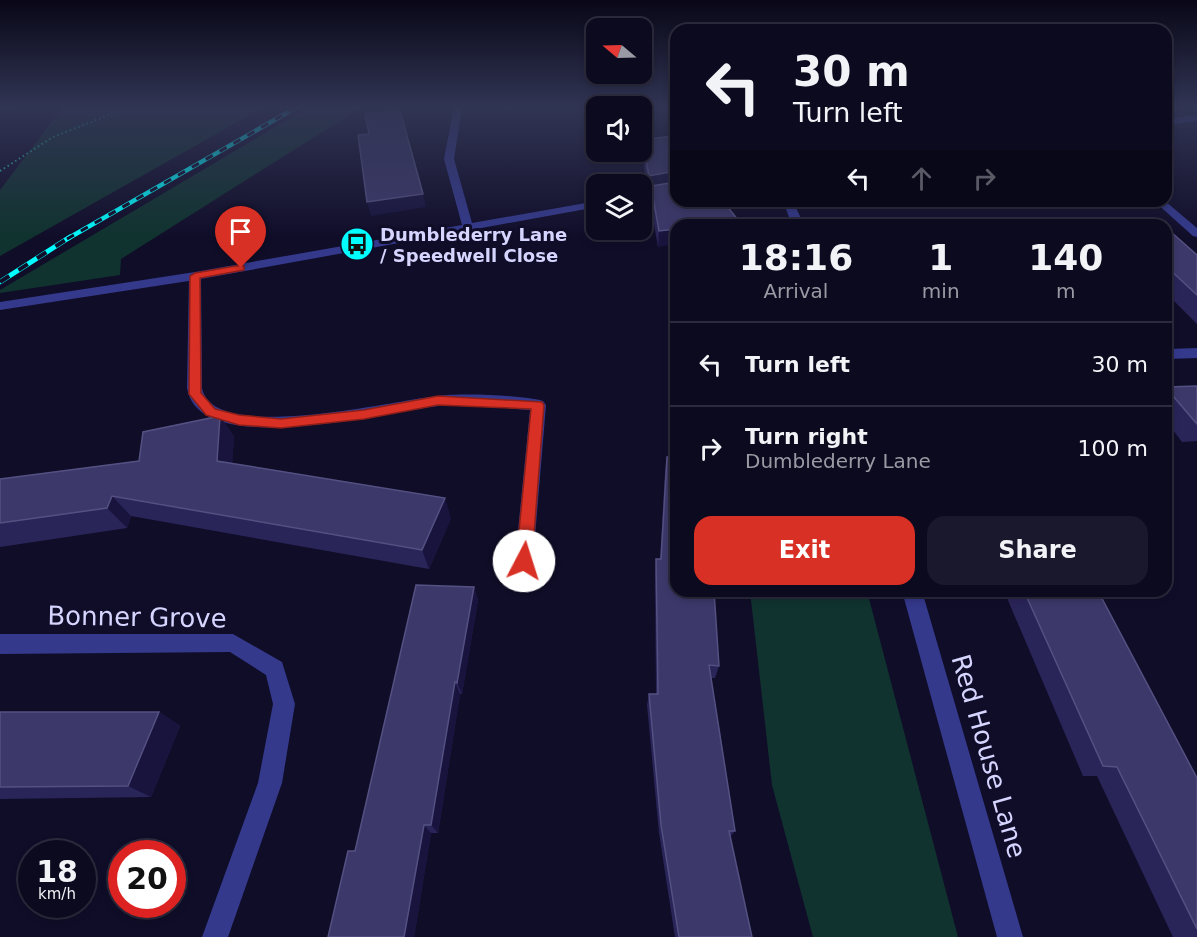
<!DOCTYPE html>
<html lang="en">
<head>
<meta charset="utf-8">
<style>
	body { margin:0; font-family:"DejaVu Sans",sans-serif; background:#1a182c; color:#f1f3f6; height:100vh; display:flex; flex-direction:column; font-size:22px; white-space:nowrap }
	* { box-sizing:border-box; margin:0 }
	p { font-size:20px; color:#9a9aa4 }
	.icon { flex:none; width:33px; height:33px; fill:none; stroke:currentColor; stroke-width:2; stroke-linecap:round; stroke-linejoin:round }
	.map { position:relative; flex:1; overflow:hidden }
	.details { position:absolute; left:670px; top:219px; width:502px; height:378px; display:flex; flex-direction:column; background:#0c0a1f; border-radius:18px; box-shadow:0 3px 9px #0003,0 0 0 2px #2c2b3d }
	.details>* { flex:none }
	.guide { position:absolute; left:670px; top:24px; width:502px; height:183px; border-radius:18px; box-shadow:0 3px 9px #0003,0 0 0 2px #2c2b3d; background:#0c0a1f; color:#f1f3f6; overflow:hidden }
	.needle { width:39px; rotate:289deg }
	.tools { position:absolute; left:586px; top:18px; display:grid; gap:12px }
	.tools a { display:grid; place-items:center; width:66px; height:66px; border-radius:12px; background:#0c0a1f; box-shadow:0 3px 9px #0003,0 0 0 2px #2c2b3d; font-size:30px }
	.speed { position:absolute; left:18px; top:840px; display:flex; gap:12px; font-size:30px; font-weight:700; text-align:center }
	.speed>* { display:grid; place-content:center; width:78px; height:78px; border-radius:50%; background:#0c0a1f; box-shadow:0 3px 9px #0003,0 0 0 2px #2c2b3d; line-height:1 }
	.speed small { font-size:15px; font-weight:400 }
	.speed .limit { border:9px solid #d22; background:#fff; color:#111 }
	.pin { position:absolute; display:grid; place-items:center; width:51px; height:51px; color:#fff; margin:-62px -26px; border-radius:50% 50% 50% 0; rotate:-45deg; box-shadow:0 0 6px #0007 }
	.pin .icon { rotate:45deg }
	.me { position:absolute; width:66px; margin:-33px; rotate:5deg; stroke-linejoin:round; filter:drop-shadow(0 0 4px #0008) }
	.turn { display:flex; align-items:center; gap:21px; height:126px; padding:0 24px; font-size:27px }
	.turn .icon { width:78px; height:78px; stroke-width:2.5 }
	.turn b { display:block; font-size:42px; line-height:51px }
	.lanes { display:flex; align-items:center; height:57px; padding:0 24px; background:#0003; justify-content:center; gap:30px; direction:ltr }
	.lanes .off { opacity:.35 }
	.eta { display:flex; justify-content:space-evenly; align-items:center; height:102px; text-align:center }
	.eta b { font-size:36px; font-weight:600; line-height:42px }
	.cta { display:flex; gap:12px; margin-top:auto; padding:12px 24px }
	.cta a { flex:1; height:69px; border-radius:18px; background:#d93025; color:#fff; font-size:24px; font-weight:600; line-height:69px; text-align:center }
	.cta a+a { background:#1a182c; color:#f1f3f6 }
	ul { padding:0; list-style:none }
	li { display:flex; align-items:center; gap:18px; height:84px; padding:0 24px; border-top:2px solid #2c2b3d }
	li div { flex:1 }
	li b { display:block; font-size:22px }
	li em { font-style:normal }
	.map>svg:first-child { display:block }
	.green { fill:#10332f }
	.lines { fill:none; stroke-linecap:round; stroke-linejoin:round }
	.path { stroke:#24c4ac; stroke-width:2; stroke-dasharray:1.5 3; stroke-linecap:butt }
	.service { fill:#34398c; fill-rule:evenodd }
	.minor { fill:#34398c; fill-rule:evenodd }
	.rail-far1-casing { stroke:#01fdff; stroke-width:4.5 }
	.rail-casing { stroke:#01fdff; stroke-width:5 }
	.rail-far1 { stroke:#100d29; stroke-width:3; stroke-dasharray:8; stroke-linecap:butt }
	.rail { stroke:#100d29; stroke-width:4; stroke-dasharray:11; stroke-linecap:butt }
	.wall { fill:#2a2559 }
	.shaded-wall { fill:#18143e }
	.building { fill:#3c386a; stroke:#545182; stroke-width:1.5 }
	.route { fill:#d93025; stroke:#8d1f18; stroke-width:1.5 }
	.labels { text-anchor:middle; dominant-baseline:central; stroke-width:6; stroke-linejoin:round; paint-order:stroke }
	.far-poi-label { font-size:18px; font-weight:bold; fill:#d6d5ff; stroke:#100d29; text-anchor:start }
	.near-street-label { font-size:26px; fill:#d6d5ff; stroke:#100d29 }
</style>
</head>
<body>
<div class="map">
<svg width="1197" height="937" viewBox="0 0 1197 937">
	<rect width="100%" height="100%" fill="#100d29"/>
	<g class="green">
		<path d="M63,107H264L0,256V190Z"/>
		<path d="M309,107H362L121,259L120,275L0,293V290Z"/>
		<path d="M750,591H867L958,937H813L772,785Z"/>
	</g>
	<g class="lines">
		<path class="path" d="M0,171L53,137L129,107"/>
		<path class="service" d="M195,272L201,276L202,388C213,446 399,399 438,396C462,393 521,395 543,401L546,405L533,561L531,567L524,569L517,567L515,561L530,410C500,408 469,403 439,406C391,410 199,462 187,388L189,276Z"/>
		<g class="minor">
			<path d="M454,107H462L454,159L472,223L597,201V207L195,280L0,310V302L195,272L462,225L444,159Z"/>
			<path d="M1197,115V121L1167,125V119Z"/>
			<path d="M676,188V194L642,200V194Z"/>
			<path d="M783,201H793L804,225H792Z"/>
			<path d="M1154,201H1165L1197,228V237L1193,236Z"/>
			<path d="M1197,348V358L1167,359V349Z"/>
			<path d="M902,591H922L1023,937H997Z"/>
			<path d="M0,634H233L282,662L295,704L282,783L228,937H202L258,783L273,704L266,675L230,652L0,654Z"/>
		</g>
		<g class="rail-far1-casing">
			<path id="rail-far1" d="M67,239L297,107"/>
		</g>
		<g class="rail-casing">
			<path id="rail" d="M0,282L70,237"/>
		</g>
		<use href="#rail-far1" class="rail-far1"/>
		<use href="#rail" class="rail"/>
	</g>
	<g class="wall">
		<path d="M642,140L676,142V225L658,247L650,201V190L648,191L642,154Z"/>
		<path d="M1167,236L1197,255V324L1167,294Z"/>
		<path d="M1197,386V441L1182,442L1167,422V387Z"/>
		<path d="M220,416L234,437L232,463L451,518L429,569L131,516L127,528L0,547V479L139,461Z"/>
		<path d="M667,457H669L719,666L715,678H711L735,831L730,837L752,937H675L659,833L647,705L649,694H656L655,573L656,559H660L665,472Z"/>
		<path d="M474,587L478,600L462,694H460L438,833H431L414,937H328L355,851Z"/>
		<path d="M1004,591H1098L1197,778V937H1173L1097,776H1083Z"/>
		<path d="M0,712H159L180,726L151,797L0,799Z"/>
	</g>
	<g class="shaded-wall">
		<path d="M0,107H14L0,118Z"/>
		<path d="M676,171V186H651L650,190L648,191L649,176Z"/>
		<path d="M423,194L426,207L371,216L367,202Z"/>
		<path d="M738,220L737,225H722V222Z"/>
		<path d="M676,229V244L658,247L659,231Z"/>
		<path d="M220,416L234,437L231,482L217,461Z"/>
		<path d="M112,496L131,516L127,528L107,508Z"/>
		<path d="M445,498L451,518L429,569L422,550Z"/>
		<path d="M474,587L478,600L462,694L457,683Z"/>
		<path d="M455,682L460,694L438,833L431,825Z"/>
		<path d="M159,712L180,726L151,797L128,786Z"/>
		<path d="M424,825L431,833L414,937H404Z"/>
	</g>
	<g class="building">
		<path d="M400,110L423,194L367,202L358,135L369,134L365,114Z"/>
		<path d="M672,136L676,142V171L649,176L642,140Z"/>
		<path d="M676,182V201H723L738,220L722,222L723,225H676V229L659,231L651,186Z"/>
		<path d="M1171,232L1197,255V295L1167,267V236Z"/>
		<path d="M1197,386V424L1167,389V387Z"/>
		<path d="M676,413V591H714L719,666L709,665L735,831H729L752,937H679L661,825L649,694H658L656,559H661L667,457H669Z"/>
		<path d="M220,416L217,461L445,498L422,550L112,496L107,508L0,523V479L139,461L143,432Z"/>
		<path d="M416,585L474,587L457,683L455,682L431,825H424L404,937H328L348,851H355Z"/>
		<path d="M1024,591H1098L1197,778V929L1117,767L1103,766Z"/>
		<path d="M0,712H159L128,786L0,787Z"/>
	</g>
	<linearGradient id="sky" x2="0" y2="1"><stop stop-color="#090717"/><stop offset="0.45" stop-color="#313554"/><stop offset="1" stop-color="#313554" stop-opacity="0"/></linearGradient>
	<rect width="1197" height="238" fill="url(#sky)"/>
	<path class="route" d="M241,265L244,266V270L200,278L201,393L215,409L239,415L281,419L364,410L438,396L542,402L544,405L532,561L530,565L524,567L519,565L516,561L531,409L438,405L364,419L281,428L239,425L206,415L189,394L190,276L195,273Z"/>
	<defs>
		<g id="bus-disc" transform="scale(1.725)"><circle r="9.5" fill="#01fdff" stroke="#100d29"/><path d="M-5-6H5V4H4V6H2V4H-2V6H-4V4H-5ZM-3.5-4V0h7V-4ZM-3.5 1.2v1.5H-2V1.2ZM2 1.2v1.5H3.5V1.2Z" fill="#111"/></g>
	</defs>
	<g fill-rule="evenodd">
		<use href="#bus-disc" x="357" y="244"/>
	</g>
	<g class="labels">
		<g class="far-poi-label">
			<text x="380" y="234">Dumblederry Lane<tspan x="380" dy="21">/ Speedwell Close</tspan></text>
		</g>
		<g class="near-street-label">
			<text transform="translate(137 617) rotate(1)">Bonner Grove</text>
			<text transform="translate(989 756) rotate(74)">Red House Lane</text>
		</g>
	</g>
</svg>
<div class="tools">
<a><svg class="needle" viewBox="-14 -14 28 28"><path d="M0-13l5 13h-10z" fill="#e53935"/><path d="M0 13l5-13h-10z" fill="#9a9aa4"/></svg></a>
<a><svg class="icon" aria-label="sound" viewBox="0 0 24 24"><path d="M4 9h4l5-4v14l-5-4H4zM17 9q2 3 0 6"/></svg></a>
<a><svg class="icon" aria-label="layers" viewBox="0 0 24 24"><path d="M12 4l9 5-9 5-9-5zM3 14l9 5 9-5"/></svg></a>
</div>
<div class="speed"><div>18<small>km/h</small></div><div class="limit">20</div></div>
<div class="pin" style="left:241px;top:268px;background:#d93025"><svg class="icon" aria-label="arrive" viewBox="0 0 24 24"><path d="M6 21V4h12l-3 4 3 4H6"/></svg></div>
<svg class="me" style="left:524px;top:561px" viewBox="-20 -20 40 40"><circle r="19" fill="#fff"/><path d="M0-13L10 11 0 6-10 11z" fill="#d93025"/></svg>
<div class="guide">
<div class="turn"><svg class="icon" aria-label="left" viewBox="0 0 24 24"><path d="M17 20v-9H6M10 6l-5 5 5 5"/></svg><div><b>30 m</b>Turn left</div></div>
<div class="lanes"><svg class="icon" aria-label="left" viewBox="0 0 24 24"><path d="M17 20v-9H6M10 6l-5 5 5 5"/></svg><svg class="icon off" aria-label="ahead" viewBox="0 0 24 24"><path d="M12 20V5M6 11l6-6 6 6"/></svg><svg class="icon off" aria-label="right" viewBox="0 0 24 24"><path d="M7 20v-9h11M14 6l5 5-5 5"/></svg></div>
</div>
<section class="details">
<div class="eta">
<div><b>18:16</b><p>Arrival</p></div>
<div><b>1</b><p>min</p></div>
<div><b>140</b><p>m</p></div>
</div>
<ul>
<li><svg class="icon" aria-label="left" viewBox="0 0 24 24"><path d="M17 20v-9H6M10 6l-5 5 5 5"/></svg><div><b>Turn left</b></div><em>30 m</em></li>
<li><svg class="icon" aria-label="right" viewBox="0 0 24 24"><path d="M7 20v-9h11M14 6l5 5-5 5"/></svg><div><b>Turn right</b><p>Dumblederry Lane</p></div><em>100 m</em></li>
</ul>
<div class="cta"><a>Exit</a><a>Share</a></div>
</section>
</div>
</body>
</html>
